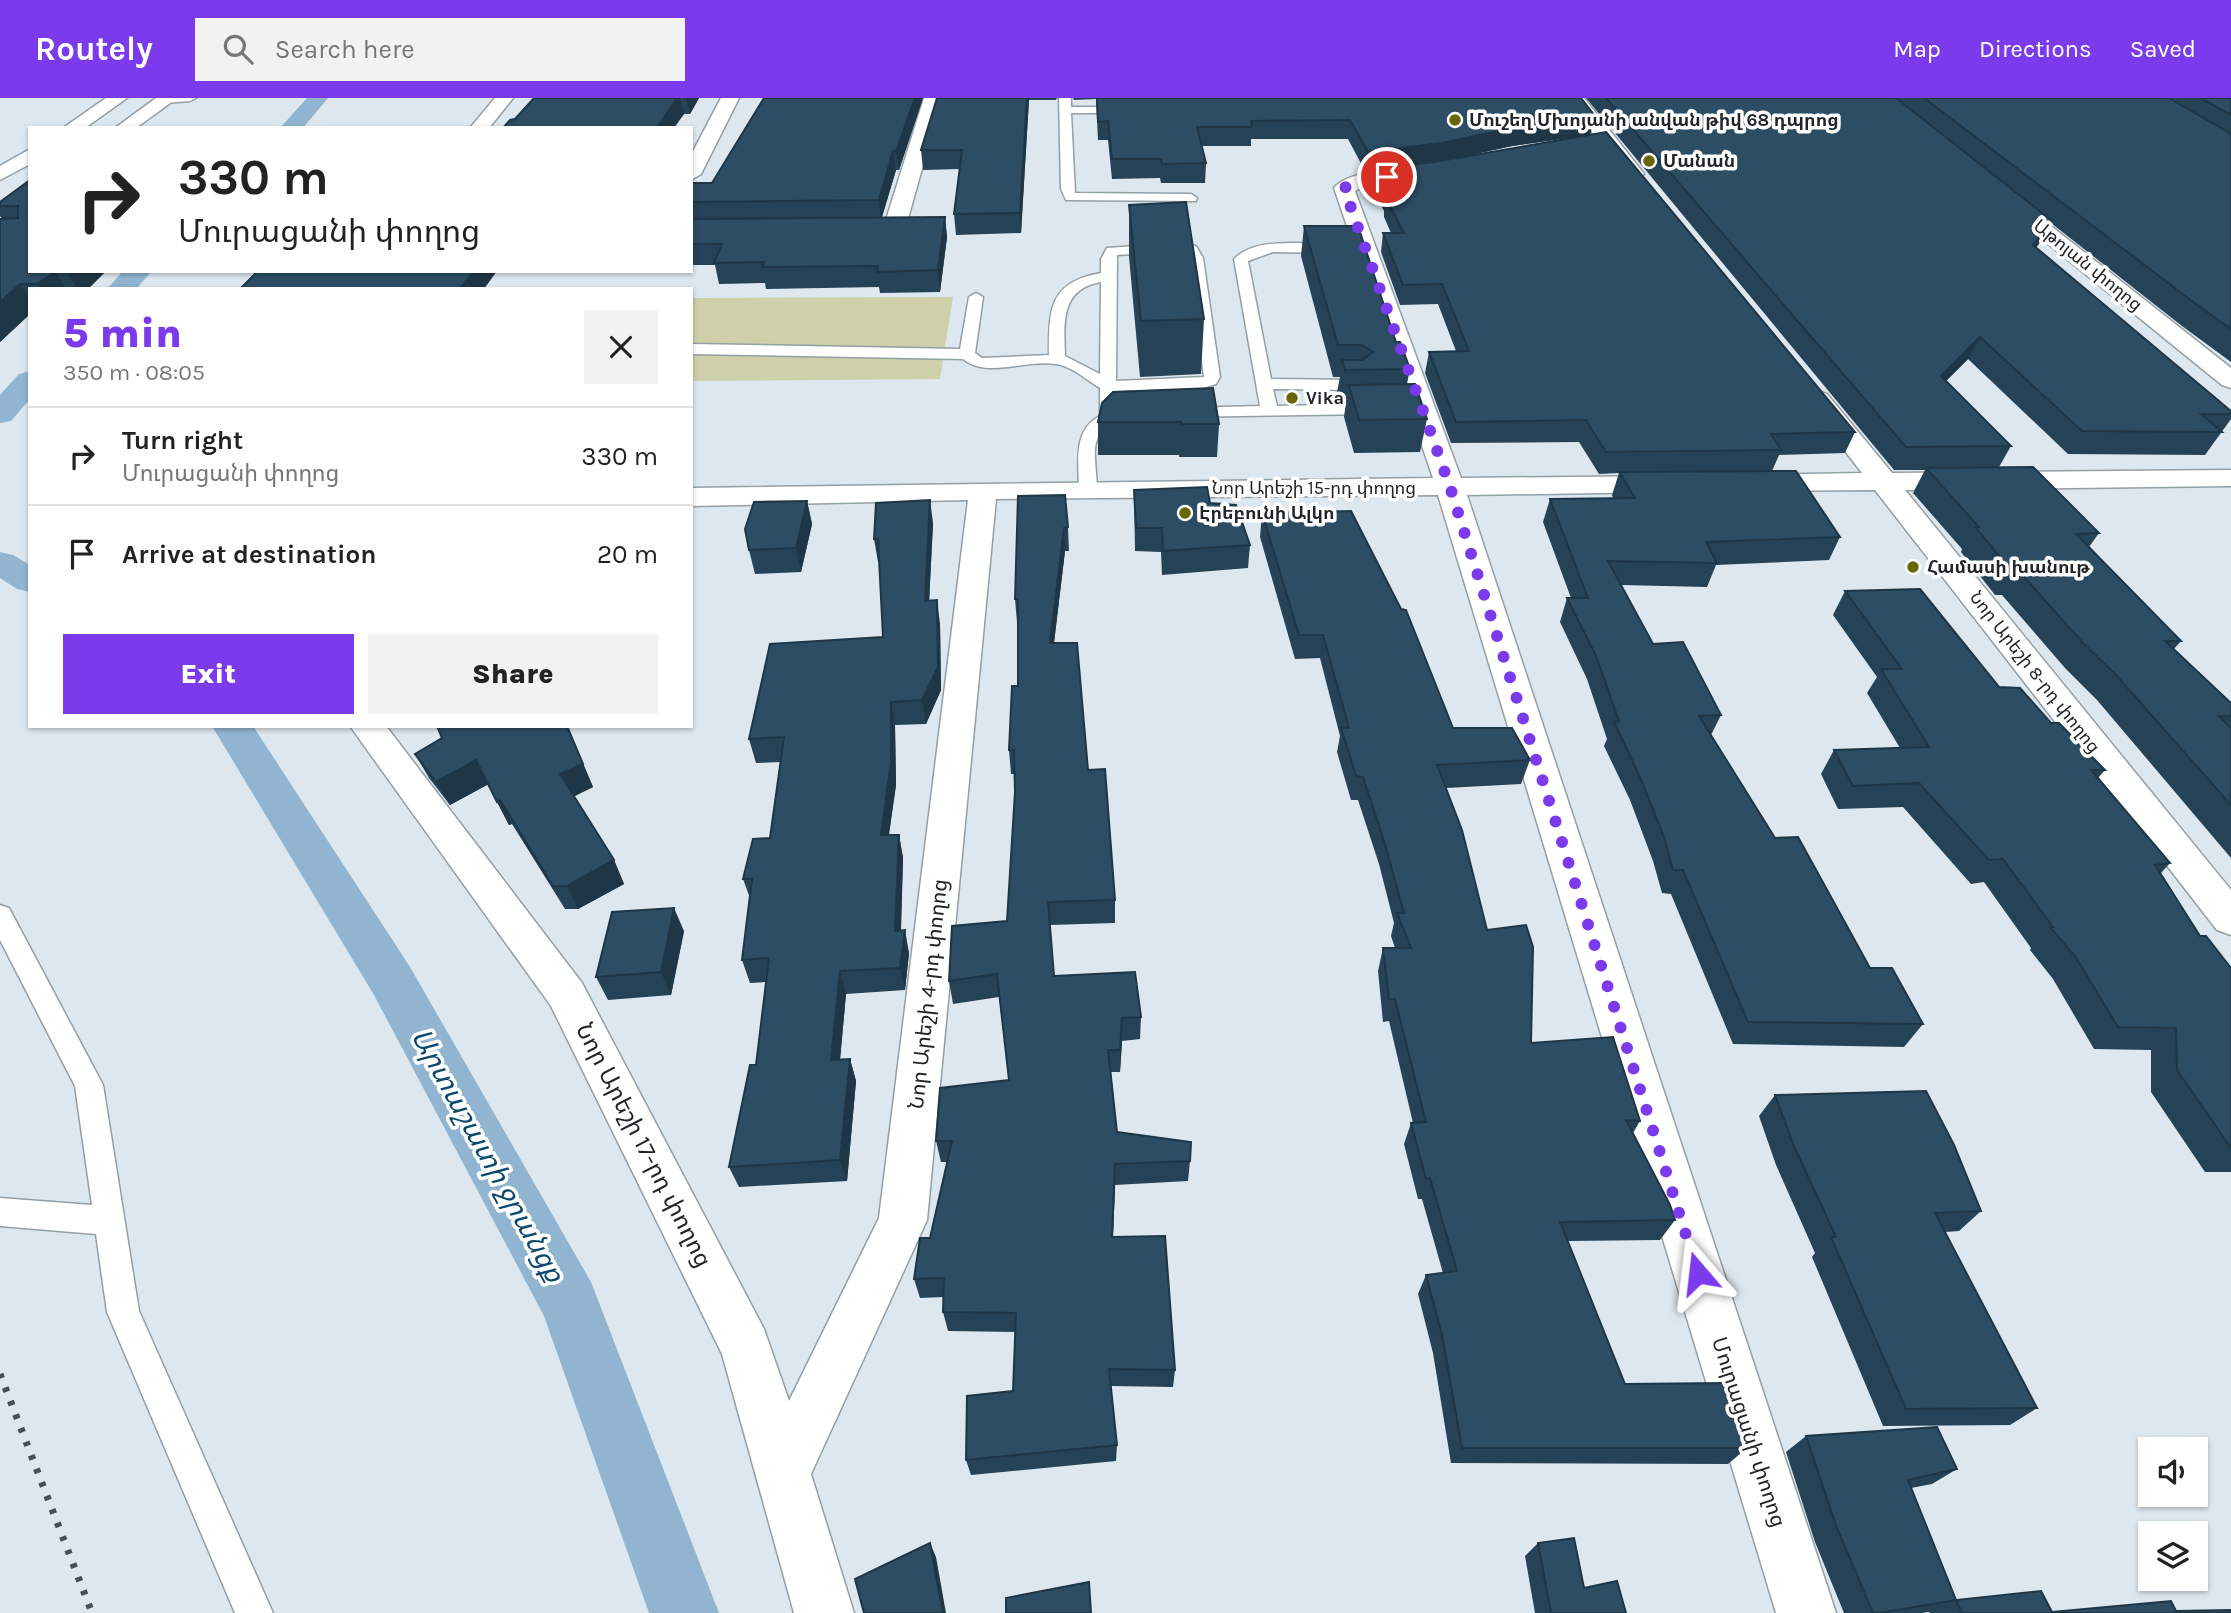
<!DOCTYPE html>
<html lang="en">
<head>
<meta charset="utf-8">
<style>
	body { margin:0; font-family:Karla,"Noto Sans Armenian",sans-serif; background:#f2f2f2; color:#222; height:100vh; display:flex; flex-direction:column; font-size:26px; white-space:nowrap }
	* { box-sizing:border-box; margin:0 }
	p { font-size:23px; color:#767676 }
	.icon { flex:none; width:38px; height:38px; fill:none; stroke:currentColor; stroke-width:2; stroke-linecap:round; stroke-linejoin:round }
	.map { position:relative; flex:1; overflow:hidden }
	.side { position:absolute; left:28px; top:189px; width:665px; height:441px; display:flex; flex-direction:column; background:#fff; border-radius:0px; box-shadow:0 2px 5px #0004 }
	.side>* { flex:none }
	.top-card { position:absolute; left:28px; top:28px; width:665px; height:147px; border-radius:0px; box-shadow:0 2px 5px #0004; background:#fff; color:#222; overflow:hidden }
	.fabs { position:absolute; left:2138px; top:1339px; display:grid; gap:14px }
	.fabs a { display:grid; place-items:center; width:70px; height:70px; border-radius:0px; background:#fff; box-shadow:0 2px 5px #0004; font-size:35px }
	.pin { position:absolute; display:grid; place-items:center; width:60px; height:60px; color:#fff; margin:-30px; border:4px solid #fff; border-radius:50%; box-shadow:0 2px 7px #0007 }
	.me { position:absolute; width:77px; margin:-38px; rotate:343deg; stroke-linejoin:round; filter:drop-shadow(0 0 5px #0008) }
	.turn { display:flex; align-items:center; gap:24px; height:147px; padding:0 35px; font-size:32px }
	.turn .icon { width:91px; height:91px; stroke-width:2.5 }
	.turn b { display:block; font-size:49px; line-height:60px }
	.round { display:grid; place-items:center; flex:none; width:74px; height:74px; border-radius:0px; background:#f2f2f2 }
	.summary { display:flex; align-items:center; justify-content:space-between; height:119px; padding:0 35px }
	h1 { font-size:42px; font-weight:800; line-height:52px; color:#7c3aed }
	.button { display:flex; gap:14px; margin-top:auto; padding:14px 35px }
	.button a { flex:1; height:80px; border-radius:0px; background:#7c3aed; color:#fff; font-size:28px; font-weight:800; line-height:80px; text-align:center }
	.button a+a { background:#f2f2f2; color:#222 }
	ul { padding:0; list-style:none }
	li { display:flex; align-items:center; gap:21px; height:98px; padding:0 35px; border-top:2px solid #e0e0e0 }
	li div { flex:1 }
	li b { display:block; font-size:26px }
	li em { font-style:normal }
	header { display:flex; align-items:center; gap:42px; box-sizing:border-box; height:98px; padding:0 35px; background:#7c3aed; color:#fff }
	header strong { font-size:33px }
	nav { display:flex; gap:38px; margin-inline-start:auto; font-size:24px }
	.search { width:490px; height:63px; background:#f2f2f2; display:flex; align-items:center; gap:18px; box-sizing:border-box; padding:0 24px; border-radius:0px; color:#767676; font-size:26px }
	.map>svg:first-child { display:block }
	.green { fill:#cdd0a8 }
	.lines { fill:none; stroke-linecap:round; stroke-linejoin:round }
	.canal { fill:#91b5d0; fill-rule:evenodd }
	.lane-casing { stroke:#949ea5; stroke-width:3 }
	.street-casing { stroke:#949ea5; stroke-width:3 }
	.secondary-casing { stroke:#949ea5; stroke-width:3 }
	.primary-casing { stroke:#949ea5; stroke-width:3 }
	.lane { fill:#fff; fill-rule:evenodd }
	.street { fill:#fff; fill-rule:evenodd }
	.secondary { fill:#fff; fill-rule:evenodd }
	.primary { fill:#fff; fill-rule:evenodd }
	.rail { stroke:#494e52; stroke-width:7; stroke-dasharray:4.5 10; stroke-linecap:butt }
	.wall { fill:#264256; fill-rule:evenodd }
	.shaded-wall { fill:#1f3646 }
	.building { fill:#2c4d64; stroke:#1f3646; stroke-width:2 }
	.route { stroke:#7c3aed; stroke-width:12; stroke-dasharray:0 21.6 }
	.poi-dot { fill:#676804; stroke:#fff; stroke-width:2.5 }
	.labels { text-anchor:middle; dominant-baseline:central; stroke-width:7; stroke-linejoin:round; paint-order:stroke }
	.far-poi-label { font-size:18px; font-weight:bold; fill:#222528; stroke:#fff; text-anchor:start }
	.far-street-label { font-size:18px; fill:#222528; stroke:#fff }
	.street-label { font-size:21px; fill:#222528; stroke:#fff }
	.near-street-label { font-size:24px; fill:#222528; stroke:#fff }
	.near-water-label { font-size:28px; font-style:italic; fill:#0b4a6f; stroke:#fff }
</style>
</head>
<body>
<header>
<strong>Routely</strong>
<div class="search"><svg class="icon" aria-label="search" viewBox="0 0 24 24"><circle cx="10" cy="10" r="6"/><path d="M15 15l6 6"/></svg>Search here</div>
<nav><a>Map</a><a>Directions</a><a>Saved</a></nav>
</header>
<div class="map">
<svg width="2231" height="1515" viewBox="0 0 2231 1515">
	<rect width="100%" height="100%" fill="#dde7ef"/>
	<path class="green" d="M953,199L940,281L691,283V200Z"/>
	<g class="lines">
		<g class="canal">
			<path d="M307,0H328L303,30H280Z"/>
			<path d="M123,173H152L136,191H107Z"/>
			<path d="M30,273V301L11,323L0,325V297L19,276Z"/>
			<path d="M0,454L13,457L30,467V494L17,491L0,480Z"/>
			<path d="M212,628H253L410,869L591,1184L719,1515H649L544,1218L374,897Z"/>
		</g>
		<g class="lane-casing">
			<g id="lane">
				<path d="M161,0H196L190,3L165,5L161,4Z"/>
				<path d="M1059,0H1071V9H1129L1135,12L1129,15H1071L1075,95L1191,96L1197,100L1196,103L1066,102L1061,91Z"/>
				<path d="M1181,145L1196,148L1203,160L1220,279L1216,286L1203,290L1116,293V313L1124,312L1132,317L1130,321C1084,332 1096,352 1097,392L1088,397L1079,392C1079,366 1072,332 1100,318V290C1087,282 1071,268 1056,266C1026,261 988,281 963,261L691,256V246L960,251L969,199L976,195L983,199L975,255L982,260L1049,257C1049,211 1049,184 1101,175V161L1107,150ZM1181,153L1186,154L1189,160L1204,279L1116,283L1117,157ZM1101,184L1100,276L1065,258C1064,225 1060,191 1101,184Z"/>
				<path d="M1298,145L1333,147L1340,151L1333,155L1273,154L1248,163L1271,281L1357,282L1365,287L1357,292L1273,291L1277,308L1376,306L1384,311L1376,316L1179,319L1177,315L1179,311L1185,310L1260,308L1234,161C1250,145 1276,145 1298,145Z"/>
				<path d="M0,807L9,810L103,987L139,1213L273,1515H235L107,1214L96,1136L0,1128V1100L92,1107L75,988L0,842Z"/>
			</g>
		</g>
		<g class="street-casing">
			<g id="street">
				<path d="M495,0H513L489,30H470Z"/>
				<path d="M721,0H739L701,76L691,82V57Z"/>
				<path d="M924,0H942L905,131L901,135L894,137L847,135L843,131L847,127L885,125Z"/>
				<path d="M1566,0H1584L1641,72L1644,76L1641,80H1627Z"/>
				<path d="M1427,68L1434,70L1437,74L1434,78L1366,87L1355,93L1461,380L1666,378L1676,380L1680,386L1676,392L1666,394L1467,397L1836,1515H1776L1438,397L996,401L927,1122L811,1376L854,1515H794L722,1256L551,908L350,628H386L582,885L764,1231L789,1303L879,1120L968,402L691,408V390L1433,380L1334,90C1349,71 1404,71 1427,68Z"/>
				<path d="M1818,293L1827,296L1892,375L2231,372V388L1905,392L2231,792V837L2217,832L1875,392L1754,393L1744,391L1740,385L1744,379L1754,377L1862,375L1805,301L1809,296Z"/>
			</g>
		</g>
		<g class="secondary-casing">
			<path id="secondary" d="M2006,96L2013,98L2231,270V290L2222,287L1999,106L1996,102L1999,98Z"/>
		</g>
		<g class="primary-casing">
			<g id="primary">
				<path d="M106,0H127L85,30H63Z"/>
				<path d="M156,0H177L136,30H115Z"/>
				<path d="M30,51V66L0,82V68Z"/>
			</g>
		</g>
		<use href="#lane" class="lane"/>
		<use href="#street" class="street"/>
		<use href="#secondary" class="secondary"/>
		<use href="#primary" class="primary"/>
		<path class="rail" d="M0,1276L92,1515"/>
	</g>
	<g class="wall">
		<path d="M534,0H699L690,16H684L679,22L515,21Z"/>
		<path d="M923,0L899,72H896L882,119H945L947,139L940,194L880,195L879,189L766,191L765,185L719,186L715,167H691V104L712,85Z"/>
		<path d="M937,0H1057L1056,2H1029L1021,135L956,137L954,116L960,71L923,72L921,52Z"/>
		<path d="M1073,0H1581L1595,18L1590,37L1855,334L1845,355L1779,357L1772,373L1840,439L1829,462L1716,467L1707,489L1621,487L1653,546L1721,617L1711,637L1775,740L1870,870L1923,926L1904,949L1733,946L1671,796L1662,795L1653,763L1630,702L1604,648L1607,641L1587,581L1560,524L1567,500H1571L1543,424L1550,401L1613,400L1612,397L1619,375L1599,376L1579,344L1451,345L1425,275L1429,254L1456,253L1438,206L1400,207L1381,154L1383,135H1391L1384,119V113L1373,90L1376,72L1365,73L1348,41H1251V48H1202L1206,65L1205,85H1161L1160,80L1112,81L1108,42H1098L1096,1L1074,2ZM1582,38L1461,59L1512,48Z"/>
		<path d="M1586,0H2231V264L2182,228L2051,125L2041,143L2036,150L2231,313V321L2205,357L2068,356L1968,261L1946,283L2011,348L1999,369L2099,435L2089,449L2181,543L2174,551L2231,605V760L2097,602L2065,570L2002,497H1995L1961,454L1962,451L1913,395L1925,372H1894Z"/>
		<path d="M30,82L106,173L88,191H30V216L0,244V121H2L0,118V104Z"/>
		<path d="M1129,107L1204,221L1201,276L1140,279L1129,159Z"/>
		<path d="M1304,128L1396,244L1410,271L1407,286L1427,321L1420,354L1354,355L1344,319L1346,304H1340L1337,294L1340,279H1333L1301,158Z"/>
		<path d="M1102,305L1219,326L1217,359H1179V357H1098V324Z"/>
		<path d="M1134,392L1210,405L1250,447L1248,470L1162,477L1161,454L1135,453Z"/>
		<path d="M1018,398L1068,429L1069,453H1065L1054,545L1088,672L1115,802V825L1050,827L1054,878L1141,919L1140,941L1122,943L1120,974H1111L1117,1034L1190,1063L1188,1083L1115,1087L1113,1139L1175,1272L1173,1289L1111,1288L1117,1347L1116,1363L971,1377L966,1362L1013,1293L1015,1234L948,1233L943,1214V1199L920,1200L914,1181L930,1140L947,1064H941L936,1043L1009,982L999,899L953,906L949,883L1007,823L1015,694L1014,676H1011L1009,652L1018,588V524H1017L1015,501Z"/>
		<path d="M807,403L812,426L801,474L755,476L749,452Z"/>
		<path d="M1262,415L1453,630L1530,662L1521,686L1446,690L1487,832L1531,945L1640,1023L1633,1035L1675,1122L1660,1142L1568,1143L1625,1286L1747,1350L1728,1366L1451,1365L1433,1255L1418,1196L1426,1177L1443,1175L1422,1101H1418L1404,1046L1411,1025H1413L1389,923L1383,924L1378,873L1383,850H1395L1391,838L1394,825L1379,766L1358,702H1351L1337,654L1340,638L1320,560L1295,561L1260,439Z"/>
		<path d="M933,425L929,503L940,526L941,592L926,626L895,627L896,687L889,737H899L903,760L901,833L909,855L905,892L846,896L840,961H850L856,983L847,1083L739,1089L729,1069L756,967L766,884L750,885L742,862L750,800L743,781L770,740L781,664L756,665L749,641L883,539L879,464H878L874,441Z"/>
		<path d="M1845,493L1999,589L2051,625L2105,672L2098,680L2170,765L2161,775L2200,838L2231,870V1074H2205L2151,994V952L2094,951L2053,881L2030,852L2031,850L1984,784L1971,786L1903,709L1838,711L1821,676L1834,652L1900,650L1867,595L1877,579L1833,517Z"/>
		<path d="M567,628L593,689L574,698L614,762L624,786L578,811H565L512,726L509,727L488,686L450,707L429,680L415,656Z"/>
		<path d="M684,833L671,897L608,902L596,879Z"/>
		<path d="M1775,997L1981,1113L1959,1133L1945,1134L2037,1310L2010,1327L1883,1328L1812,1159L1815,1155L1776,1067L1759,1018Z"/>
		<path d="M1806,1338L1957,1371L1932,1386L1911,1390L1956,1502L2052,1514L2176,1513L2231,1515H1930L1929,1514L1922,1515H1844L1815,1444L1786,1354Z"/>
		<path d="M1538,1445L1584,1490L1626,1515H1535L1525,1458Z"/>
	</g>
	<g class="shaded-wall">
		<path d="M677,0H680L684,16L674,30H657Z"/>
		<path d="M686,0H699L690,16Z"/>
		<path d="M915,0H923L899,72L896,53Z"/>
		<path d="M1027,0H1029L1021,135L1020,115Z"/>
		<path d="M1595,18L1590,37L1512,48L1439,64L1365,73L1368,54L1516,29Z"/>
		<path d="M893,53L896,72L881,122L879,102Z"/>
		<path d="M945,119L947,139L940,194L938,172Z"/>
		<path d="M2052,123L2041,143L2021,168L2033,147Z"/>
		<path d="M67,173H106L88,191H77Z"/>
		<path d="M474,173H497L484,191H460Z"/>
		<path d="M55,174L66,191H40L37,186Z"/>
		<path d="M20,186L30,201V216L0,244V204Z"/>
		<path d="M1980,239L1968,261L1929,300L1941,278Z"/>
		<path d="M930,402L933,425L928,526L925,503Z"/>
		<path d="M807,403L812,426L801,474L796,450Z"/>
		<path d="M1064,430L1065,453L1051,569L1050,545Z"/>
		<path d="M937,502L940,526L941,592L926,626L922,602Z"/>
		<path d="M891,604L895,627L896,687L885,761L881,737Z"/>
		<path d="M567,628L593,689L571,700L560,676Z"/>
		<path d="M476,662L489,686L450,707L436,684Z"/>
		<path d="M500,702L512,726L509,727L497,704Z"/>
		<path d="M899,737L903,760L900,856L895,833Z"/>
		<path d="M614,762L624,786L578,811L567,788Z"/>
		<path d="M674,810L684,833L671,897L661,874Z"/>
		<path d="M905,832L909,855L905,892L900,870Z"/>
		<path d="M840,873L846,896L838,984L831,962Z"/>
		<path d="M1122,920V943L1120,974V952Z"/>
		<path d="M850,961L856,983L847,1083L840,1062Z"/>
		<path d="M1115,1066V1087L1112,1158V1139Z"/>
		<path d="M930,1445L936,1459L946,1515H943Z"/>
	</g>
	<g class="building">
		<path d="M534,0H677L657,30H503L510,22L515,21Z"/>
		<path d="M764,0H915L896,53H893L879,102L691,104V85H712Z"/>
		<path d="M937,0H1027L1020,115L954,116L962,52H921Z"/>
		<path d="M1097,0H1581L1595,18L1516,29L1442,45L1368,54L1350,22L1251,23L1252,29H1197L1206,65L1162,66L1161,61H1112L1108,23L1098,24Z"/>
		<path d="M1606,0H1896L2052,123L2033,147L2231,313V316H2201L2222,334L2082,333L1980,239L1941,278L2011,348L1906,349Z"/>
		<path d="M1924,0H2169L2231,36V231L2196,206Z"/>
		<path d="M2201,0H2231V17Z"/>
		<path d="M1606,34L1855,334L1771,336L1781,352L1606,354L1586,322L1456,324L1429,254L1469,253L1442,186L1403,187L1383,135H1404L1386,100H1390L1376,71L1434,64Z"/>
		<path d="M30,82V173H64L55,174L37,186H20L0,204V121L18,120V108H0V104Z"/>
		<path d="M1186,104L1204,221L1141,223L1129,107Z"/>
		<path d="M945,119L938,172L877,174L878,168L762,169L764,164L714,165L722,146H691V121Z"/>
		<path d="M1304,128H1358L1396,244H1400L1410,271L1345,272L1342,262H1362L1373,254L1362,247H1338Z"/>
		<path d="M258,173H474L460,191H240Z"/>
		<path d="M1415,286L1427,321L1359,322L1349,287Z"/>
		<path d="M1213,290L1219,326H1181V324H1098L1102,305L1113,294Z"/>
		<path d="M2033,369L2099,435L2076,436L2181,543H2165L2231,605V618H2219L2231,630V707L2116,577L2083,545L2018,472H2011L1975,429H1979L1926,370Z"/>
		<path d="M1796,373L1840,439L1706,444L1717,465L1608,463L1653,546L1683,544L1721,617L1699,618L1775,740L1798,739L1870,870H1892L1923,926L1748,924L1683,772H1673L1664,739L1640,679L1614,624L1619,623L1596,558L1567,500H1588L1550,401L1635,400L1619,374Z"/>
		<path d="M1207,389L1210,405L1236,407L1250,447L1163,453L1162,430H1136L1134,392Z"/>
		<path d="M1065,397L1068,429L1064,430L1050,545H1077L1088,672L1105,671L1115,802L1048,804L1054,878L1135,874L1141,919L1122,920L1120,952H1108L1117,1034L1191,1044L1190,1063L1115,1066L1112,1139L1165,1138L1175,1272L1109,1271L1117,1347L966,1362L967,1298L1013,1293L1016,1215L943,1214L944,1180L914,1181L920,1140H930L952,1043H936L940,990L1009,982L997,876L949,883L952,828L1007,823L1015,694L1014,652H1009L1012,588H1018V501H1015L1018,398Z"/>
		<path d="M930,402L925,503L937,502L938,569L922,602L891,604V663L881,737H899L895,833L905,832L900,870L840,873L831,962L850,961L840,1062L729,1069L750,967H756L769,860L742,862L752,781H743L753,741L770,740L784,639L749,641L770,546L883,539L878,441H874L876,405Z"/>
		<path d="M807,403L796,450L749,452L745,431L754,404Z"/>
		<path d="M1351,413L1401,511L1406,512L1453,630H1512L1530,662L1437,667L1462,732L1487,832L1526,827L1533,849L1531,945L1613,939L1640,1023L1626,1022L1670,1107L1675,1122L1560,1124L1625,1286L1725,1285L1747,1350H1462L1442,1237L1426,1177L1457,1173L1430,1080L1426,1081L1411,1025L1426,1024L1395,901H1389L1383,850H1411L1397,815H1404L1384,743L1363,679L1356,678L1341,630H1349L1323,537H1299L1262,415Z"/>
		<path d="M1920,491L1999,589L2020,590L2051,625H2059L2105,672H2091L2170,765L2155,767L2200,838H2206L2231,870V1050L2177,972L2176,930L2118,929L2075,858L2050,829H2053L2003,761L1989,762L1919,685L1853,688L1834,652L1929,649L1881,571H1902L1845,493Z"/>
		<path d="M437,628H567L583,666L560,676L614,762L567,788H553L500,702L497,704L476,662L436,684L415,656L442,640Z"/>
		<path d="M674,810L661,874L596,879L612,814Z"/>
		<path d="M1926,993L1954,1047L1981,1113L1935,1115L2037,1310L1906,1311L1831,1139H1836L1793,1046L1775,997Z"/>
		<path d="M1937,1329L1957,1371L1908,1382L1956,1502L1879,1515H1873L1837,1430L1806,1338Z"/>
		<path d="M1574,1440L1584,1490L1617,1483L1626,1515H1551L1538,1445Z"/>
		<path d="M930,1445L943,1515H864L855,1481Z"/>
		<path d="M1089,1484L1091,1515H1006V1500Z"/>
		<path d="M2041,1493L2052,1514L2171,1503L2176,1513L2231,1512V1515H1962L1956,1502Z"/>
	</g>
	<g class="lines">
		<path class="route" d="M1387,79L1362,82L1344,90L1450,389L1698,1175"/>
	</g>
	<g class="poi-dot">
		<circle cx="1455" cy="22" r="7"/>
		<circle cx="1649" cy="63" r="7"/>
		<circle cx="1292" cy="300" r="7"/>
		<circle cx="1185" cy="415" r="7"/>
		<circle cx="1913" cy="469" r="7"/>
	</g>
	<g class="labels">
		<g class="far-poi-label">
			<text x="1469" y="22">Մուշեղ Մխոյանի անվան թիվ 68 դպրոց</text>
			<text x="1663" y="63">Մանան</text>
			<text x="1306" y="300">Vika</text>
			<text x="1199" y="415">Էրեբունի Ալկո</text>
			<text x="1927" y="469">Համասի խանութ</text>
		</g>
		<g class="far-street-label">
			<text transform="translate(2088 167) rotate(39)">Աթոյան փողոց</text>
			<text x="1314" y="390">Նոր Արեշի 15-րդ փողոց</text>
			<text transform="translate(2035 574) rotate(52)">Նոր Արեշի 8-րդ փողոց</text>
		</g>
		<g class="street-label">
			<text transform="translate(928 896) rotate(-84)">Նոր Արեշի 4-րդ փողոց</text>
			<text transform="translate(1749 1334) rotate(72)">Մուրացանի փողոց</text>
		</g>
		<g class="near-street-label">
			<text transform="translate(644 1047) rotate(63)">Նոր Արեշի 17-րդ փողոց</text>
		</g>
		<g class="near-water-label">
			<text transform="translate(488 1057) rotate(61)">Արտաշատի ջրանցք</text>
		</g>
	</g>
</svg>
<div class="fabs">
<a><svg class="icon" aria-label="sound" viewBox="0 0 24 24"><path d="M4 9h4l5-4v14l-5-4H4zM17 9q2 3 0 6"/></svg></a>
<a><svg class="icon" aria-label="layers" viewBox="0 0 24 24"><path d="M12 4l9 5-9 5-9-5zM3 14l9 5 9-5"/></svg></a>
</div>
<div class="pin" style="left:1387px;top:79px;background:#d93025"><svg class="icon" aria-label="arrive" viewBox="0 0 24 24"><path d="M6 21V4h12l-3 4 3 4H6"/></svg></div>
<svg class="me" style="left:1698px;top:1175px" viewBox="-20 -20 40 40"><path d="M0-17L14 15 0 8-14 15z" fill="#7c3aed" stroke="#fff" stroke-width="4"/></svg>
<div class="top-card">
<div class="turn"><svg class="icon" aria-label="right" viewBox="0 0 24 24"><path d="M7 20v-9h11M14 6l5 5-5 5"/></svg><div><b>330 m</b>Մուրացանի փողոց</div></div>
</div>
<section class="side">
<div class="summary"><div><h1>5 min</h1><p>350 m · 08:05</p></div><a class="round"><svg class="icon" aria-label="close" viewBox="0 0 24 24"><path d="M6 6l12 12M18 6L6 18"/></svg></a></div>
<ul>
<li><svg class="icon" aria-label="right" viewBox="0 0 24 24"><path d="M7 20v-9h11M14 6l5 5-5 5"/></svg><div><b>Turn right</b><p>Մուրացանի փողոց</p></div><em>330 m</em></li>
<li><svg class="icon" aria-label="arrive" viewBox="0 0 24 24"><path d="M6 21V4h12l-3 4 3 4H6"/></svg><div><b>Arrive at destination</b></div><em>20 m</em></li>
</ul>
<div class="button"><a>Exit</a><a>Share</a></div>
</section>
</div>
</body>
</html>
